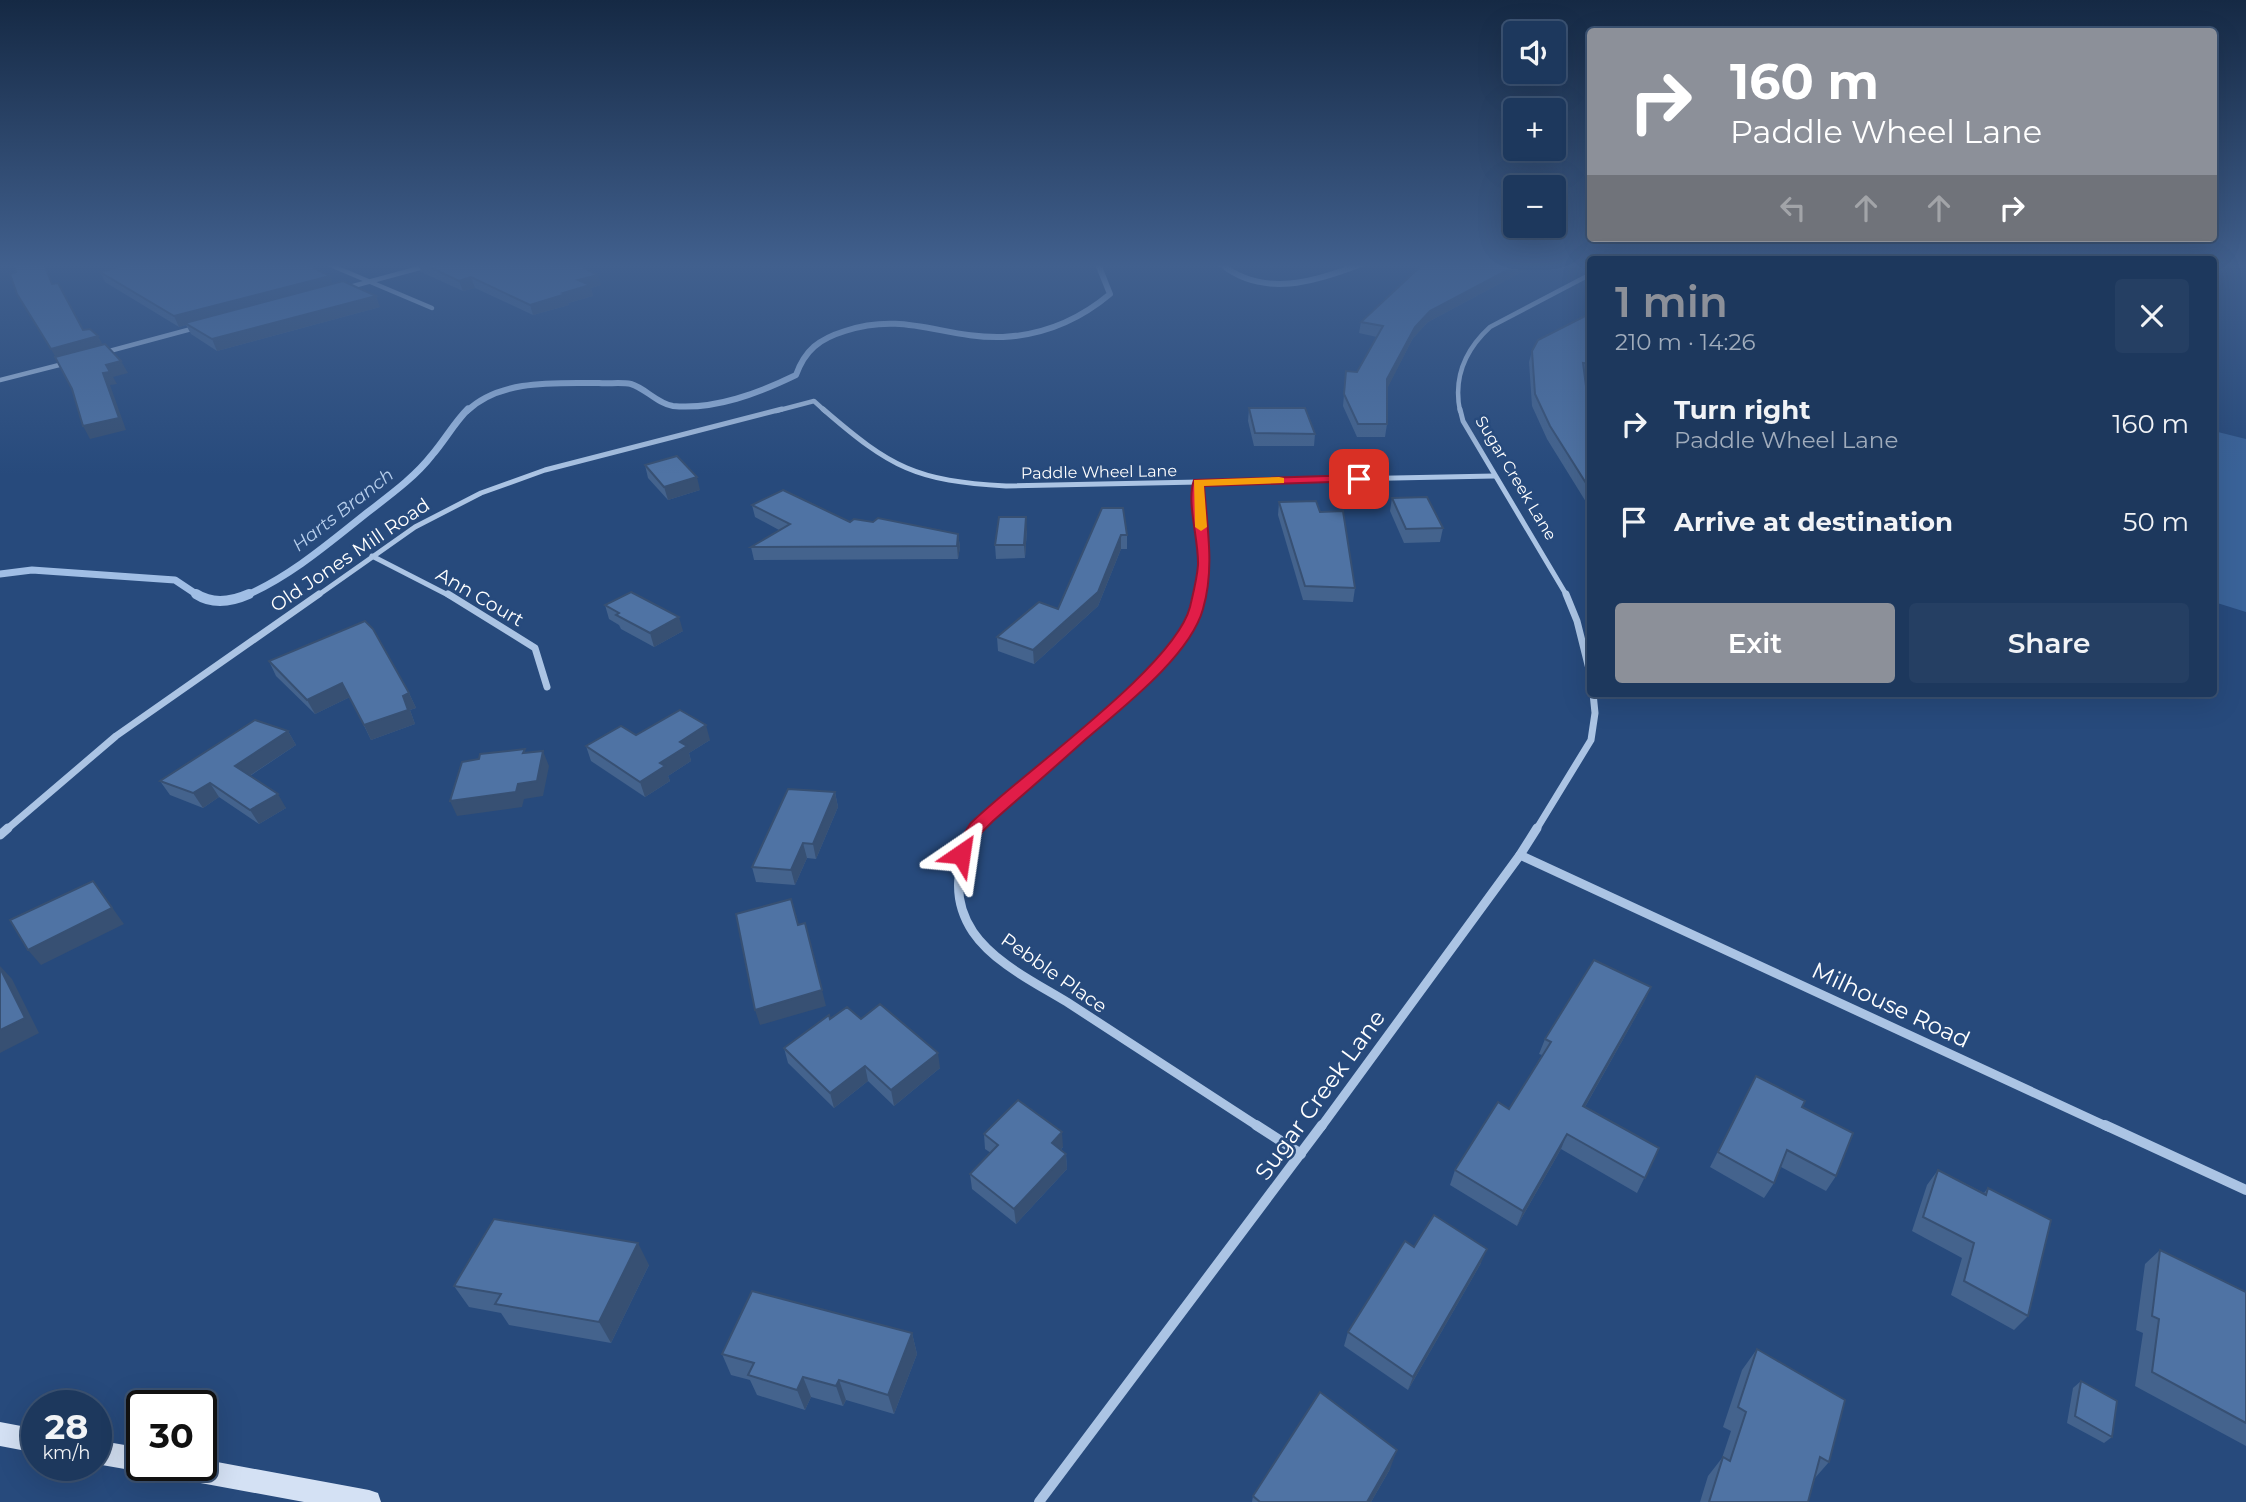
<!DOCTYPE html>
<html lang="en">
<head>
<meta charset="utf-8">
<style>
	body { margin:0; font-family:Montserrat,sans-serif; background:#253f63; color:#f1f3f6; height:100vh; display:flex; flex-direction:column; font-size:26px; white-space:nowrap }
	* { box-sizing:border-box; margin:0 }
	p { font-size:23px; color:#a0acbc }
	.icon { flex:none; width:38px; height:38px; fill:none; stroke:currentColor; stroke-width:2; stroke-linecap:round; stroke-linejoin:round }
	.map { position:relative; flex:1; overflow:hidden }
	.details { position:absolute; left:1587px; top:256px; width:630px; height:441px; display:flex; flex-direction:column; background:#1d385d; border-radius:7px; box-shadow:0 7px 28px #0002,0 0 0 2px #3b5272 }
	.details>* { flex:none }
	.guide { position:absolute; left:1587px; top:28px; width:630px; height:214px; border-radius:7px; box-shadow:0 7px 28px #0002,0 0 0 2px #3b5272; background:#8c9099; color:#fff; overflow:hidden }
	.tools { position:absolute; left:1503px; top:21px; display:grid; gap:14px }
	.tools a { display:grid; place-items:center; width:63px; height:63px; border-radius:7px; background:#1d385d; box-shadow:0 7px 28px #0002,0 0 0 2px #3b5272; font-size:35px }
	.speed { position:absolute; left:21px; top:1390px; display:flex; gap:14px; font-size:35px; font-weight:700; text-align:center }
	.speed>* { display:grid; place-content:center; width:91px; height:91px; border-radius:50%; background:#1d385d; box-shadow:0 7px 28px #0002,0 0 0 2px #3b5272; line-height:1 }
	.speed small { font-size:18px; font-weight:400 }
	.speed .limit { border:4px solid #111; border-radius:10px; background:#fff; color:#111 }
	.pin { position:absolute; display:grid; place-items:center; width:60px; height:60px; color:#fff; margin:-30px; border-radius:14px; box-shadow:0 4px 10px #0006 }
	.me { position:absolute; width:77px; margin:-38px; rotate:32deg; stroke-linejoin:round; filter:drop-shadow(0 0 5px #0008) }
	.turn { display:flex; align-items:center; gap:24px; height:147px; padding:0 28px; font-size:32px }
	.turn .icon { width:91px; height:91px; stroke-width:2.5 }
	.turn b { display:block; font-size:49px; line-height:60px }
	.lanes { display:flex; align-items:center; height:66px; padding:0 28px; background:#0003; justify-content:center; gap:35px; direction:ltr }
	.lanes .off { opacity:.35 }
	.round { display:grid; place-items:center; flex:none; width:74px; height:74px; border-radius:7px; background:#253f63 }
	.overview { display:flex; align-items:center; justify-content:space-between; height:119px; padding:0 28px }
	h1 { font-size:42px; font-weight:600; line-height:52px; color:#8c9099 }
	.cta { display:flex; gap:14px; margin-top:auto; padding:14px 28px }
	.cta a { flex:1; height:80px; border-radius:7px; background:#8c9099; color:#fff; font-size:28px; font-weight:600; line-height:80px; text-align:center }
	.cta a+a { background:#253f63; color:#f1f3f6 }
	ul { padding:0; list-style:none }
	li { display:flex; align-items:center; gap:21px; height:98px; padding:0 28px }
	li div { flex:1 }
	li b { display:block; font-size:26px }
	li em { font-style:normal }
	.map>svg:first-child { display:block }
	.green { fill:#3a6399 }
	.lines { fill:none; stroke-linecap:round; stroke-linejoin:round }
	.stream-far2 { stroke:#a0bee5; stroke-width:6 }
	.stream-far1 { stroke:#a0bee5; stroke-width:7 }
	.stream { stroke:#a0bee5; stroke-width:10 }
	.street-far4 { stroke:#abc4e4; stroke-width:4.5 }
	.street-far3 { stroke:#abc4e4; stroke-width:5 }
	.street-far2 { stroke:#abc4e4; stroke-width:7 }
	.street-far1 { stroke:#abc4e4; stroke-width:9 }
	.street { stroke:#abc4e4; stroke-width:10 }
	.secondary { fill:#d4e1f4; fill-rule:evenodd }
	.wall { fill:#44638d }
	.shaded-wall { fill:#375073 }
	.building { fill:#4f73a4; stroke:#375073; stroke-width:2 }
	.route { fill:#e11d48; stroke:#92132f; stroke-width:2 }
	.slow { fill:#f59e0b }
	.labels { text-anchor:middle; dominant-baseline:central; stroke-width:5; stroke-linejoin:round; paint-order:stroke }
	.far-street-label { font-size:16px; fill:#fff; stroke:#274a7c }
	.far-water-label { font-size:18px; font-style:italic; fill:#b6ceec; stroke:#274a7c }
	.street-label { font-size:19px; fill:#fff; stroke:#274a7c }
	.near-street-label { font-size:23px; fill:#fff; stroke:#274a7c }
</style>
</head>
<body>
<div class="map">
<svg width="2246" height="1502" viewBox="0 0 2246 1502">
	<rect width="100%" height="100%" fill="#274a7c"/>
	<path class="green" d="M2214,431L2246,439V612L2214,602Z"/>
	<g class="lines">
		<g class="stream-far2">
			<path d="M1221,264C1263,298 1315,282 1361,264"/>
			<path d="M467,411C500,379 556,383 599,383C608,384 621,382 631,384C645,388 658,404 673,406C715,410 759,393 796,375C805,350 819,339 845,331C906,311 944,339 1003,337C1044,335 1079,320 1110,294L1098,264"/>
		</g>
		<g class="stream-far1">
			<path d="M0,574L32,570L175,580L199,596"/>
			<path d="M245,596C291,576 329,543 368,512C390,495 415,477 432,455C445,440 454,423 468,409"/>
		</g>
		<path class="stream" d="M196,594C213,605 231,602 249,594"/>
		<g class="street-far4">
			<path d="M328,264L432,308"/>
			<path d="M346,288L434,264"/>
			<path d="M102,353L195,328"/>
			<path d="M0,380L67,363"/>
			<path d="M776,411L814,401L825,411"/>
			<path d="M1460,411C1453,377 1465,350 1490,327L1591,274"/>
		</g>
		<g class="street-far3">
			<path d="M823,409C891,468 916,481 1006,486L1494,476"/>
			<path d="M1460,409L1463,421L1567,596"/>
			<path d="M1198,483L1204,547L1200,596"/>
			<path d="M372,556L450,596"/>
			<path d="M317,596L415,527L481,493L545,470L782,409"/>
		</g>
		<g class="street-far2">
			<path d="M448,594L535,648L547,687"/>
			<path d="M1566,594L1577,621L1591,677"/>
			<path d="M6,830L116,736L319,594"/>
			<path d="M975,830C1037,754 1175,690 1201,594"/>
			<path d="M1536,830L1591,740L1595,713L1593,693"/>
		</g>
		<g class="street-far1">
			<path d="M976,828C957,863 950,897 973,932C994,963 1036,983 1067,1002C1131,1044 1195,1085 1259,1127"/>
			<path d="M0,835L8,828"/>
			<path d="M1520,855L2108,1127"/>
			<path d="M1321,1127L1520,855L1537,828"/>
		</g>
		<g class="street">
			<path d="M1256,1125L1301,1154"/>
			<path d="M2105,1125L2246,1190"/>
			<path d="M1039,1502L1322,1125"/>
		</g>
		<g class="secondary">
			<path d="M0,1422L37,1429V1453L0,1446Z"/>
			<path d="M96,1440L142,1448V1465H152L150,1468L142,1472L96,1464Z"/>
			<path d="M201,1459L369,1490L378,1493L381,1502H304L168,1477L160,1473L156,1465H201Z"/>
		</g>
	</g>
	<g class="wall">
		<path d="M119,264H306L333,284L380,307L217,351L191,334L186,325L179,327L105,282L100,272L122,267Z"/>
		<path d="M419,264H577L601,285L591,288L593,296L568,303L569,305L533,315L475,288L463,291L421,272Z"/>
		<path d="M1469,264H1530L1529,268L1428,322L1413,338L1387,388V424L1385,437H1357L1343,406L1346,371L1357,372L1377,337L1359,333L1361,322Z"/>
		<path d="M1591,313V376L1584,375L1591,424V510L1547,439L1532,406L1529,362L1532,351Z"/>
		<path d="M1249,408L1315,434L1314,446H1254L1248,421Z"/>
		<path d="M645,465L700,490L668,500L648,478Z"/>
		<path d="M1392,498L1443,528L1440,542L1404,543L1390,511Z"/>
		<path d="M1279,502L1320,512L1355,588L1353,602L1303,600L1278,515Z"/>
		<path d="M752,505L850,522H873L958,534L960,547L958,559L754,560L751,547L779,530L755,517Z"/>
		<path d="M1102,508L1127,535V549H1121L1098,606L1034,664L998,651L997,637L1058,609Z"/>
		<path d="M1027,530L1025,558L996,559L995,545Z"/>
		<path d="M605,605L683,631L654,647L621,629L619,625L609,619Z"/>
		<path d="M269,661L409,693L416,708L410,710L415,724L371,740L350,697L315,714L276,676Z"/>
		<path d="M288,731L296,745L250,776L286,808L259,824L219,797L203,808L170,795L160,781Z"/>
		<path d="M636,735L710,740L689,753L691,761L668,776L670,781L645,797L591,761L586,746Z"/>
		<path d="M835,792L838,807L816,859L807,858L795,885L756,882L752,867Z"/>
		<path d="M1651,987L1644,1002L1585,1107L1659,1148L1637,1193L1561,1149L1517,1226L1450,1185L1455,1170L1509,1109L1542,1055L1539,1054L1545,1039Z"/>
		<path d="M830,1019H861L940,1068L894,1106L868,1081L834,1108L788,1063L784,1048Z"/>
		<path d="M1756,1076L1802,1107L1836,1176L1826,1191L1781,1167L1774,1183L1764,1198L1710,1167Z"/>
		<path d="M984,1134L1063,1147L1061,1149L1066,1154L1067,1169L1016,1224L972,1189L970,1174L991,1153L985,1149Z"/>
		<path d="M1938,1170L1984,1193L1988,1188L2028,1316L2014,1330L1951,1295L1962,1258L1912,1231L1927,1185Z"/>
		<path d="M1414,1247L1481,1263L1408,1390L1344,1346L1348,1332Z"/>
		<path d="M2160,1250L2246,1292V1446L2135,1386L2143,1333L2136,1330L2145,1264Z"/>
		<path d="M649,1265L611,1343L509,1325L501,1313L469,1307L454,1286Z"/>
		<path d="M912,1333L917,1354L894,1414L846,1400L843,1406L811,1397L805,1410L757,1395L750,1380L731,1375L722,1354Z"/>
		<path d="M1757,1349L1829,1462L1815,1478L1808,1502H1700L1708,1476L1722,1458L1731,1431L1723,1427L1742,1370Z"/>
		<path d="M2081,1381L2112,1437L2104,1443L2067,1423L2073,1388Z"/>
		<path d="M1390,1469L1371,1502H1252L1253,1496Z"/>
	</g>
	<g class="shaded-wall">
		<path d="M1519,264H1530L1529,268L1428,322L1413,338L1386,391L1387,379L1415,327L1430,311Z"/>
		<path d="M598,275L601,285L591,288L593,296L568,303L569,305L533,315L530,305L563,293L578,280Z"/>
		<path d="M330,276L334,286L185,323L186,325L179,327L174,316Z"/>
		<path d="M471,277L475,288L463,291L459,281Z"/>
		<path d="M376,296L380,307L217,351L212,339Z"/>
		<path d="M98,336L104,347L57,360L51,349Z"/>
		<path d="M121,361L128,373L113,377L117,384L110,385L126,430L90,439L83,426L106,365Z"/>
		<path d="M697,477L700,490L668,500L664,487Z"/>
		<path d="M1026,517L1027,530L1025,558L1024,545Z"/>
		<path d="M958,534L960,547L958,559L957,546Z"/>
		<path d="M1121,535V549L1098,606L1034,664L1033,650Z"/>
		<path d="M679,617L683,631L654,647L650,633Z"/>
		<path d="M342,683L350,697L315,714L307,700Z"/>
		<path d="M409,693L416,708L410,710L415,724L371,740L364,725L403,696Z"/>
		<path d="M706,725L710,740L689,753L691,761L668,776L670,781L645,797L640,782L660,763L680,742Z"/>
		<path d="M288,731L296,745L243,780L235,766Z"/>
		<path d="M543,751L549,766L543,796L524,799L522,807L457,816L450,801L518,784Z"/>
		<path d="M210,783L219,797L203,808L193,793Z"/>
		<path d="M835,792L838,807L816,859L813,844Z"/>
		<path d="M278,794L286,808L259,824L250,810Z"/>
		<path d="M803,843L807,858L795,885L791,870Z"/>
		<path d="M93,881L124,924L41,965L28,950Z"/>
		<path d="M0,966L12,979L39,1033L0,1053Z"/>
		<path d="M1651,987L1644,1002L1577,1121L1583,1106Z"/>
		<path d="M822,990L826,1006L760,1025L755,1010Z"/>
		<path d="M938,1053L940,1068L894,1106L891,1090Z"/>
		<path d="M865,1066L868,1081L834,1108L830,1093Z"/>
		<path d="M1062,1132L1063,1147L1053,1157L1052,1143Z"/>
		<path d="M1567,1134L1561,1149L1517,1226L1523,1211Z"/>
		<path d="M1066,1154L1067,1169L1016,1224L1014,1209Z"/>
		<path d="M638,1243L649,1265L611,1343L599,1322Z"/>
		<path d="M1487,1249L1481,1263L1408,1390L1413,1377Z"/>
		<path d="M912,1333L917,1354L894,1414L888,1395Z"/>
		<path d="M803,1377L811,1397L805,1410L797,1390Z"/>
		<path d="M839,1380L846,1400L843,1406L836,1386Z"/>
		<path d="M1397,1450L1390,1469L1371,1502H1367Z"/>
	</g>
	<g class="building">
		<path d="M13,264H44L52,284L58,283L83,330L90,329L98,336L51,349L17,294L10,274L16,272Z"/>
		<path d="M126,264H306L330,276L174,316L100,272L127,265Z"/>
		<path d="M423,264H577L598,275L578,280L590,285L563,293L566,294L530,305L471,277L459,281Z"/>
		<path d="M1423,264H1456L1464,266L1469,264H1519L1430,311L1415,327L1387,379V424H1358L1344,394L1346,371L1357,372L1383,326L1361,322Z"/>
		<path d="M343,281L376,296L212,339L185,323Z"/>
		<path d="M1591,313V364L1583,363L1591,424V491L1550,426L1535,394L1532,351L1538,340Z"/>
		<path d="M105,344L121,361L106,365L110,372L103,373L119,418L83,426L72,389L55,357Z"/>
		<path d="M1249,408H1305L1315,434L1255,433Z"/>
		<path d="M677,456L697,477L664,487L645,465Z"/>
		<path d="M783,490L850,522L854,519L873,522L878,518L958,534L957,546L751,547L790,524L752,505Z"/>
		<path d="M1427,497L1443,528L1406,529L1392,498Z"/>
		<path d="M1316,501L1320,512L1343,511L1355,588L1305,586L1279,502Z"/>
		<path d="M1102,508H1123L1127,535H1121L1098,592L1033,650L997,637L1039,602L1058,609Z"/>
		<path d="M999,517H1026L1024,545H995Z"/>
		<path d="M631,592L679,617L650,633L616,615L619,613L605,605Z"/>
		<path d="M365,621L373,629L409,693L403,696L408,710L364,725L342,683L307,700L269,661Z"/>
		<path d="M680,710L706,725L680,742L687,746L660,763L665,766L640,782L586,746L621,726L636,735Z"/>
		<path d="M255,720L288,731L235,766L278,794L250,810L210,783L193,793L160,781Z"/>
		<path d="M525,749L523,753L543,751L537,781L518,784L516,792L450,801L462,762L479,759L480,754Z"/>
		<path d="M788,789L835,792L813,844L803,843L791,870L752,867Z"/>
		<path d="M93,881L112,908L28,950L10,920Z"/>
		<path d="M791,899L798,925L805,923L822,990L755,1010L736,914Z"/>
		<path d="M1594,960L1651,987L1583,1106L1659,1148L1645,1178L1567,1134L1523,1211L1455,1170L1498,1102L1509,1109L1551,1042L1545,1039Z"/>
		<path d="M0,968L25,1018L0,1030Z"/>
		<path d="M880,1004L938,1053L891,1090L865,1066L830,1093L784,1048L829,1015L830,1019L847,1007L861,1019Z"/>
		<path d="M1756,1076L1805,1101L1802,1107L1853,1133L1836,1176L1787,1150L1774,1183L1718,1152Z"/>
		<path d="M1018,1100L1062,1132L1052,1143L1066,1154L1014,1209L970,1174L998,1145L984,1134Z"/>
		<path d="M1938,1170L1986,1195L1988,1188L2051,1220L2028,1316L1964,1281L1974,1243L1923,1217Z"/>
		<path d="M1434,1215L1487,1249L1413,1377L1348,1332L1405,1241L1414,1247Z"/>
		<path d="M494,1219L638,1243L599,1322L495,1304L501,1294L454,1286Z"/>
		<path d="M2160,1250L2246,1292V1423L2152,1372L2159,1319L2152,1316Z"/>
		<path d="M752,1291L912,1333L888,1395L839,1380L836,1386L803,1377L797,1390L748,1375L754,1363L722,1354Z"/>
		<path d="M1757,1349L1845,1400L1829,1462L1820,1457L1808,1502H1709L1723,1457L1730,1461L1746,1412L1738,1407Z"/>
		<path d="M2081,1381L2117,1401L2112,1437L2075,1416Z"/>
		<path d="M1320,1392L1397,1450L1367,1502H1260L1253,1496Z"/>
	</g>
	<linearGradient id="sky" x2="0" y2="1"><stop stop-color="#152944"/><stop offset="0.56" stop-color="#41608e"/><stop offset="1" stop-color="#41608e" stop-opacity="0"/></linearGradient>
	<rect width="2246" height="475" fill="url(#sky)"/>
	<path class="route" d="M1359,475L1365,479L1363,481L1204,486C1207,527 1215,568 1203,609C1190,656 1122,708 1086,739C1055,767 1024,794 993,821L982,832L967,858H955L952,854L970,824C1019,775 1174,668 1190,607C1193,594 1197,579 1198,565C1199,540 1186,502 1194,480Z"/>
	<path class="slow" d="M1279,477L1284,478V483L1204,486L1207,527L1201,531L1195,527L1194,480Z"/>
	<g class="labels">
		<g class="far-street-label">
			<text transform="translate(1099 472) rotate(-1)">Paddle Wheel Lane</text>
			<text transform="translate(1516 478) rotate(59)">Sugar Creek Lane</text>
		</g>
		<g class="far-water-label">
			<text transform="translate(343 510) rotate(-38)">Harts Branch</text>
		</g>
		<g class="street-label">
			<text transform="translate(350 555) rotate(-34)">Old Jones Mill Road</text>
			<text transform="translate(480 597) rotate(30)">Ann Court</text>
			<text transform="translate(1054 973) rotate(35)">Pebble Place</text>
		</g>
		<g class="near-street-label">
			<text transform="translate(1891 1005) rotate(25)">Milhouse Road</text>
			<text transform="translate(1320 1095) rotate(-54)">Sugar Creek Lane</text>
		</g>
	</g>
</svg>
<div class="tools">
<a><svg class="icon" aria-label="sound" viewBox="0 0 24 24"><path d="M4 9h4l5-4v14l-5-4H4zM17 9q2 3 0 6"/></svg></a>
<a>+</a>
<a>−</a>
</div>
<div class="speed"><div>28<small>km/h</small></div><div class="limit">30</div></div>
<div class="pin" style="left:1359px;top:479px;background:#d93025"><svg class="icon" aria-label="arrive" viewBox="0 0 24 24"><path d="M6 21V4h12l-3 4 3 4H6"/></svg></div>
<svg class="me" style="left:961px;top:854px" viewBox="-20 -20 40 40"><path d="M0-17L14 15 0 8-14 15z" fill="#e11d48" stroke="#fff" stroke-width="4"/></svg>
<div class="guide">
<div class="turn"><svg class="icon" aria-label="right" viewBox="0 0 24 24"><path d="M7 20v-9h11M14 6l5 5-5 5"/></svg><div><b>160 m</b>Paddle Wheel Lane</div></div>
<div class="lanes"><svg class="icon off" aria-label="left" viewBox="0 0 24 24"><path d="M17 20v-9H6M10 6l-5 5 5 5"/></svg><svg class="icon off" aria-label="ahead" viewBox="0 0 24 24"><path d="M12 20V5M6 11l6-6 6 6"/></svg><svg class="icon off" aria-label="ahead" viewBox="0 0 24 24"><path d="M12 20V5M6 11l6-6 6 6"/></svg><svg class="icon" aria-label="right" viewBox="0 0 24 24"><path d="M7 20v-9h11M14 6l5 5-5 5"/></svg></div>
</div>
<section class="details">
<div class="overview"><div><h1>1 min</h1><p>210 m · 14:26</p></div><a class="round"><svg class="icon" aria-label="close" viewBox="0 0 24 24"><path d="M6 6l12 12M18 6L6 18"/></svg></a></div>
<ul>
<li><svg class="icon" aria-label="right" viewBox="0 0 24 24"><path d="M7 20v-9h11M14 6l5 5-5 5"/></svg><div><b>Turn right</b><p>Paddle Wheel Lane</p></div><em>160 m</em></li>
<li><svg class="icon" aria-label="arrive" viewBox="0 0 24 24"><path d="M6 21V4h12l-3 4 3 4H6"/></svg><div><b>Arrive at destination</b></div><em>50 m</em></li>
</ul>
<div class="cta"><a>Exit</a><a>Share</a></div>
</section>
</div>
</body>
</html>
